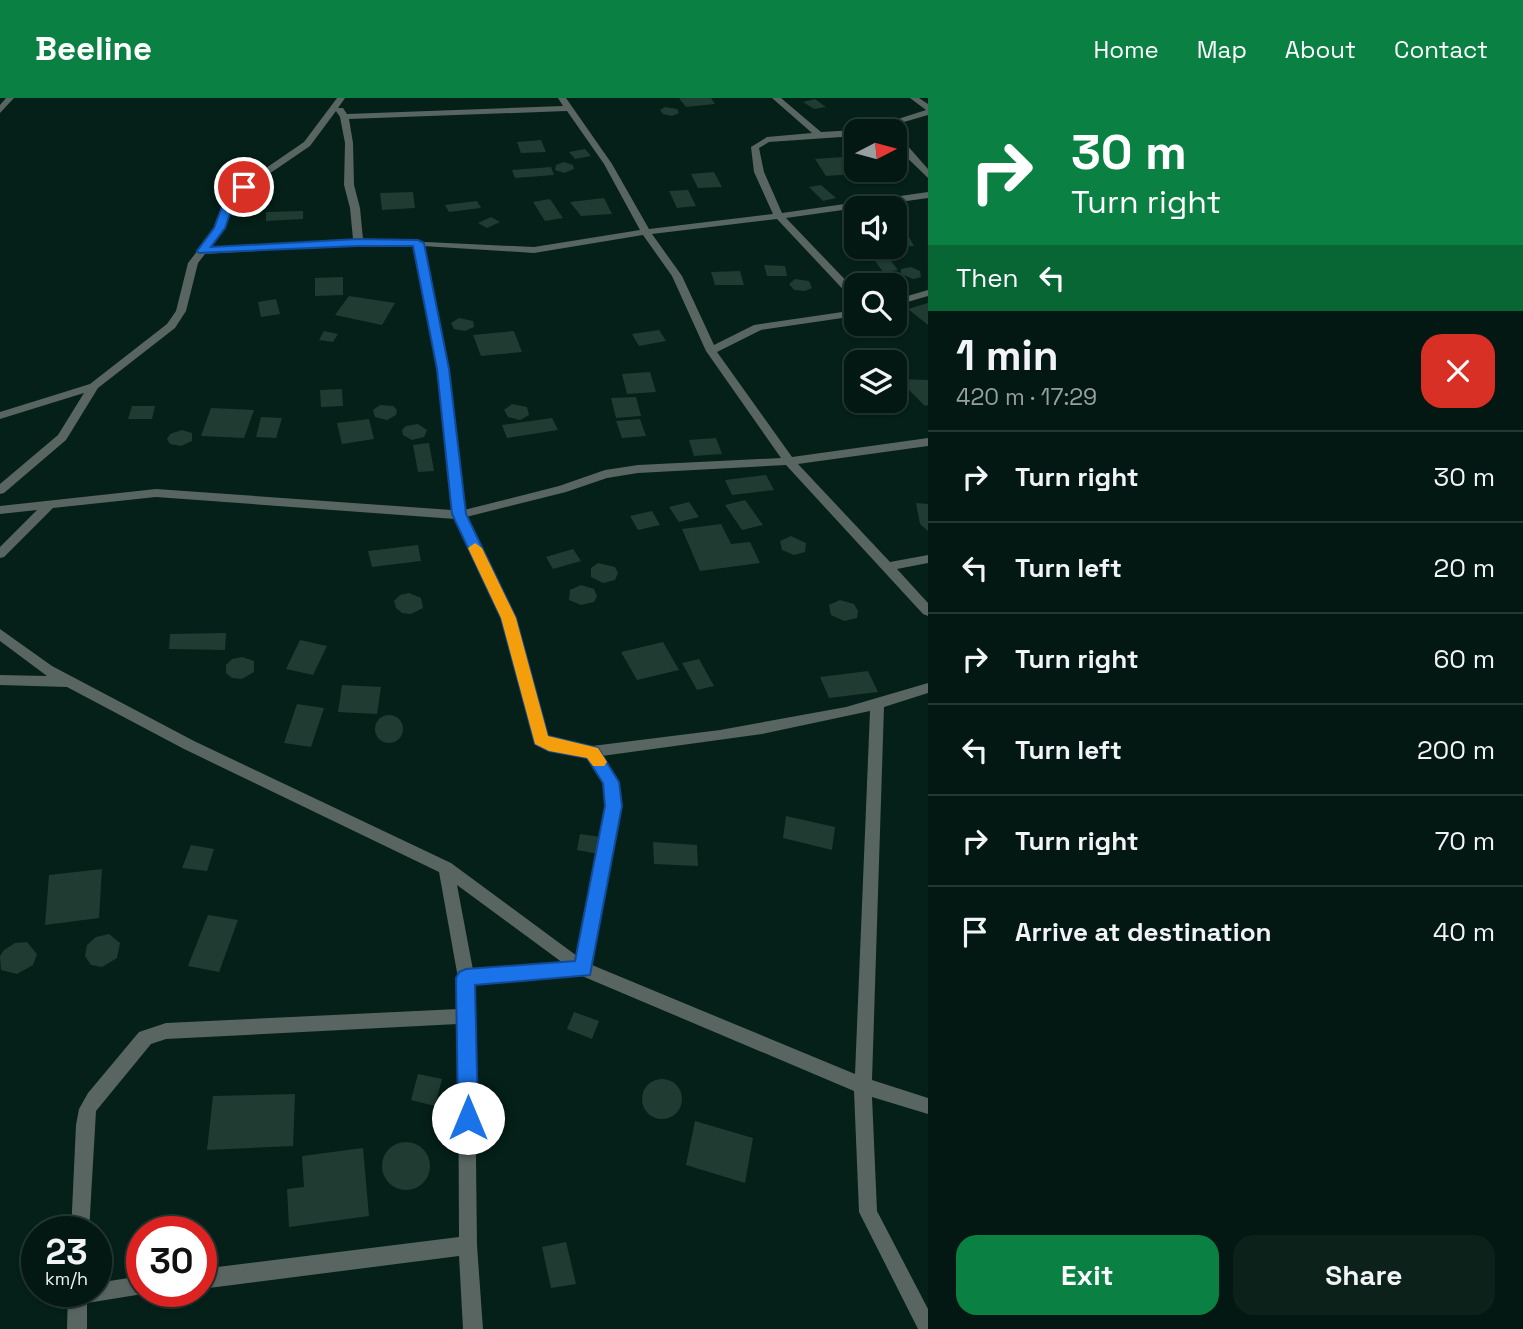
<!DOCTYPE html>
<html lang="en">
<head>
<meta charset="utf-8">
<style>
	body { margin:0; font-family:"Space Grotesk",sans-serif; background:#0d211b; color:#f1f3f6; height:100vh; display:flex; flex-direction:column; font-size:26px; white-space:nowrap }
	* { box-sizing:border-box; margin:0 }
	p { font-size:23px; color:#97a09f }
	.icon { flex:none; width:38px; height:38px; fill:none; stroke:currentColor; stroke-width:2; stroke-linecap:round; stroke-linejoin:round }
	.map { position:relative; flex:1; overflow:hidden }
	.sheet { display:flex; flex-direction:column; background:#031812; width:595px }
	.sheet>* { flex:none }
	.hud { background:#0b8043; color:#fff; overflow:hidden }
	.needle { width:46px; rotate:84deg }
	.fabs { position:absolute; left:844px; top:21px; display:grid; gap:14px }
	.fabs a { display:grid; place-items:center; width:63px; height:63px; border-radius:14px; background:#031812; box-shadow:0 2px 5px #0004,0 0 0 2px #243732; font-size:35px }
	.speed { position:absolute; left:21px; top:1118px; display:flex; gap:14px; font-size:35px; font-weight:700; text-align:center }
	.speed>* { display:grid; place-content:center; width:91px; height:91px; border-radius:50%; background:#031812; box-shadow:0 2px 5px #0004,0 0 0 2px #243732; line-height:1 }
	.speed small { font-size:18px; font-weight:400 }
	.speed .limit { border:10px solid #d22; background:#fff; color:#111 }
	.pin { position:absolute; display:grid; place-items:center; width:60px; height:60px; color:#fff; margin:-30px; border:4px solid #fff; border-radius:50%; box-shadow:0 2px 7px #0007 }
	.me { position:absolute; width:77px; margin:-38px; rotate:0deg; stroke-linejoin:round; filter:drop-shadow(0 0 5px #0008) }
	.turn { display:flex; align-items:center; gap:24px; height:147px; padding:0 28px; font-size:32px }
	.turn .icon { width:91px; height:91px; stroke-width:2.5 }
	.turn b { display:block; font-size:49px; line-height:60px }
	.then { display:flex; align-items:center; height:66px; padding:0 28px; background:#0003; gap:14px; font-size:26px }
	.round { display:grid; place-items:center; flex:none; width:74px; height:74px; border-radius:21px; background:#0d211b }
	.head { display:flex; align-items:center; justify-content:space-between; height:119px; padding:0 28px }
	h1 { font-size:42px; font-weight:800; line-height:52px }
	.cta { display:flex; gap:14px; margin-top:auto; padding:14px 28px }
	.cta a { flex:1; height:80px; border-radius:21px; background:#0b8043; color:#fff; font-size:28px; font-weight:800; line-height:80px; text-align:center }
	.cta a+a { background:#0d211b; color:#f1f3f6 }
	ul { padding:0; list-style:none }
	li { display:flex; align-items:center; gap:21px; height:91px; padding:0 28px; border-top:2px solid #243732 }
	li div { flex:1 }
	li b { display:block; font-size:26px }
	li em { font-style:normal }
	header { display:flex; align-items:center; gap:42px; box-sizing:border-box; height:98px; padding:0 35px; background:#0b8043; color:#fff }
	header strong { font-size:33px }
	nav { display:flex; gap:38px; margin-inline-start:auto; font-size:24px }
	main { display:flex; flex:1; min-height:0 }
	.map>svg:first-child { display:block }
	.building { fill:#1f3b32 }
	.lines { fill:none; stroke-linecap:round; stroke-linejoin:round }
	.street { fill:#586560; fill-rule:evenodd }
	.route { fill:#1a73e8; stroke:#114b97; stroke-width:2 }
	.slow { fill:#f59e0b }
</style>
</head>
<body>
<header>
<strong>Beeline</strong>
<nav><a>Home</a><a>Map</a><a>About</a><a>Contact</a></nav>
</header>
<main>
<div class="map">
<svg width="928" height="1231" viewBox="0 0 928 1231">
	<rect width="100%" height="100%" fill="#042018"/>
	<g class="building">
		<path d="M679,0H711L715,6L686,9Z"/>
		<path d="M815,1L826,9L814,11L803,4Z"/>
		<path d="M665,9L677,11L679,15L672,18L663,16L660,12Z"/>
		<path d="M541,42L546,54L521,55L517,44Z"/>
		<path d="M585,51L591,58L575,61L569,54Z"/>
		<path d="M844,59L854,76L826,78L815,61Z"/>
		<path d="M564,64L573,67L574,71L564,75L555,72L556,67Z"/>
		<path d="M551,69L554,77L515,80L512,72Z"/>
		<path d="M714,74L722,89L698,90L691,76Z"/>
		<path d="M821,87L836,100L823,103L809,89Z"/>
		<path d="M688,92L696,108L677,110L669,93Z"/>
		<path d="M413,94L415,110L382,112L380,95Z"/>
		<path d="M604,100L612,116L581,118L570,104Z"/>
		<path d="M550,101L563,120L545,123L533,104Z"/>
		<path d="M477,103L481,110L449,114L445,107Z"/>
		<path d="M303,113V121L266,123V114Z"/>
		<path d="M491,119L500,124L487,130L478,125Z"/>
		<path d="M894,132H905L914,148L894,149Z"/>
		<path d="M885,155L898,172L883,174L870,156Z"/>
		<path d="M764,167L785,168L787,178H767Z"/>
		<path d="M911,169L920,173L921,179L913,181L901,176V171Z"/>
		<path d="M740,173L744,187H715L711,174Z"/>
		<path d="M343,179V197L315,198V180Z"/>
		<path d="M795,181L809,183L812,190L805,193L794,192L789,186Z"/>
		<path d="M349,198L395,205L382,227L335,217Z"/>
		<path d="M276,201L280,216L261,219L258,204Z"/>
		<path d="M928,205V227L908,211Z"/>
		<path d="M459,220L473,223L474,229L465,233L454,231L451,225Z"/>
		<path d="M659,232L666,243L639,248L632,236Z"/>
		<path d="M324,233L338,236L333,244L319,242Z"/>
		<path d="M514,233L522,254L481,258L473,237Z"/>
		<path d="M650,274L656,294L627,296L622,276Z"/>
		<path d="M898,281L928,282V307L925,308Z"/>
		<path d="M342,291L343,308L321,309L320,292Z"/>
		<path d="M636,299L641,318L616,320L611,300Z"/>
		<path d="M512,306L527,309L529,317L520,322L508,319L504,312Z"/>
		<path d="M380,307L393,308L397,312L396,317L387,322L375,319L373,312Z"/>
		<path d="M132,308H155L152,321H128Z"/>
		<path d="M211,310L254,312L244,340L201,338Z"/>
		<path d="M261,319L282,320L276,340L256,339Z"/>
		<path d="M552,320L558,332L507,340L502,327Z"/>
		<path d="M369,321L374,341L342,346L337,325Z"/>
		<path d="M640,321L646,338L622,340L616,323Z"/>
		<path d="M418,326L427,332L424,339L412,342L403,337L402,332L406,328Z"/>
		<path d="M182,332L192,335V343L181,348L170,346L167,341L170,336Z"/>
		<path d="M716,340L722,356L694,358L689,342Z"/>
		<path d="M429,345L434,373L418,374L413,347Z"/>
		<path d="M766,377L774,392L732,397L725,382Z"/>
		<path d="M745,402L763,427L742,432L725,407Z"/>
		<path d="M689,404L699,419L679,424L669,409Z"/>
		<path d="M916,405L928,406V433L920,426Z"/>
		<path d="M652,413L660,427L638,432L630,418Z"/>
		<path d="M721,426L731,446L750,444L760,465L700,473L682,431Z"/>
		<path d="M791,438L806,445L805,454L794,457L782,452L780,443Z"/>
		<path d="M418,447L421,463L372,469L368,453Z"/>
		<path d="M573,451L581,463L553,471L546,459Z"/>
		<path d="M598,465L615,469L618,475L615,482L603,485L591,479V470Z"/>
		<path d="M581,487L594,491L597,498L594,504L581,507L569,502L570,492Z"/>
		<path d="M409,495L421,500L423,510L411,516L402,515L396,510L394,503L400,497Z"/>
		<path d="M840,502L854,506L858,513L857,520L844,523L831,517L829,507Z"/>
		<path d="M226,535L225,552L169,551L170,536Z"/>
		<path d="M300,542L327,548L313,577L286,571Z"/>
		<path d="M663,544L679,572L637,582L621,554Z"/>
		<path d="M242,559L254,563V574L242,581L232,580L226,575V567L232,561Z"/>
		<path d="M699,561L714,588L697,592L682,565Z"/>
		<path d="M868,573L878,594L829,600L820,579Z"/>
		<path d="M342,587L381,589L377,616L338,614Z"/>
		<path d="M297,606L324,610L311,649L284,645Z"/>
		<circle cx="389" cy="631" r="14"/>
		<path d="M786,718L835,729L832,752L783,740Z"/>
		<path d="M580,736L601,739L598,756L577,752Z"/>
		<path d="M653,744L697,747L698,768L654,766Z"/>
		<path d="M191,747L214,751L207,773L182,770Z"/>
		<path d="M102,771L99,820L45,827L49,777Z"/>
		<path d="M208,817L238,822L219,874L188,868Z"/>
		<path d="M109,836L120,845L117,860L102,869L91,867L85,858L87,847L96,839Z"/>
		<path d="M27,844L37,856L33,867L17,876L1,872L0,858L4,852L15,845Z"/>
		<path d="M574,914L599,923L592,941L567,931Z"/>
		<path d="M418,976L442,981L435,1008L411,1002Z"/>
		<circle cx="662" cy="1001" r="20"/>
		<path d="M295,996L293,1048L207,1052L213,998Z"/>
		<path d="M695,1023L753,1040L745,1085L686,1067Z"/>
		<circle cx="406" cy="1068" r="24"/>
		<path d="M363,1050L369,1118L289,1129L287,1091L304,1089L302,1058Z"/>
		<path d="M566,1144L576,1186L551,1190L542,1149Z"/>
	</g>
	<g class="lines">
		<g class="street">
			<path d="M6,0H14L0,15V7Z"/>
			<path d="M337,0H345L338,10H343L347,16L563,8L558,0H566L612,66L649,131L773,116L754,74L751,49L767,39L812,35L772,0H781L821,34L856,32L859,33H856V38L769,44L759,50L764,74L782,115L928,94V100L786,120L856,193V202L852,201L777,121L652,136L682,178L714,247L754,227L856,212V218L761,232L717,254L792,359L928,340V348L798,366L890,464L928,457V465L897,471L928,505V518L923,516L786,367L638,375L607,380L566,394L466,419L515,520L547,638L553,642L592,648L720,632L846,609L928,585V595L884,609L872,982L928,1000V1016L872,999L877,1113L928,1211V1231H918L859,1114L854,993L582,878L474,887L477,1147L483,1231H463L459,1158L201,1191V1171L459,1139L458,926L166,941L151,946L96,1013L89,1134H71L76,1027L79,1011L88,995L139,934L166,925L458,911V880L439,774L184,651L67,589L0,587V577L47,578L0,543V531L52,568L194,643L451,765L577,858L607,708L604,685L587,659L549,653L536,645L501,520L455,421L156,399L53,410L4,459L0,460V449L37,412L0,416V408L156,391L452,412L438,271L414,148L358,147L205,156L198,165L186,213L175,230L98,290L66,342L4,395L0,396V386L58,337L84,295L0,321V314L90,286L167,226L176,213L188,165L215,130L225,104L241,87L304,44ZM336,13L340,19L345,45L344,87L350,110L353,141L210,150L225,130L232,107L247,91L310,48ZM567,13L604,66L640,132L534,149L363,141L360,110L354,87L353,45L349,21ZM643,137L672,178L706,253L781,360L638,367L605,372L559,388L464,412L448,271L423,148L534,155ZM870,613L855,976L592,867L621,708L618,684L602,658L762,636ZM457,787L563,865L473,872Z"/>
			<path d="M910,0H919L928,6V17L873,33H861L926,12Z"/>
			<path d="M894,40L906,46L928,71V80L894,47Z"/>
			<path d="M928,192V198L894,208V202Z"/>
			<path d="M142,1178V1194L149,1195L87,1205V1231H67L68,1194H96V1185Z"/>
		</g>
	</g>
	<path class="route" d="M244,85L249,89L233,107L225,130L211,149L358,141L418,142L424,145L449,271L466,416L516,520L548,638L598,650L619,684L622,708L590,877L475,887L478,1020L475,1027L468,1030L461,1027L458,1020L456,880L459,874L466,871L575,863L605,708L603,685L587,660L549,653L535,646L501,520L452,416L437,271L413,148H358L199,155L197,153L214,130L223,106Z"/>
	<path class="slow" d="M475,445L482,450L516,520L548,638L598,650L607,664L604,668H593L587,660L549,653L535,646L501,520L468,450Z"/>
</svg>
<div class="fabs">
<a><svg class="needle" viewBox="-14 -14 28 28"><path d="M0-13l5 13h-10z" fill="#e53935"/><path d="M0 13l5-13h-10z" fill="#97a09f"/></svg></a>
<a><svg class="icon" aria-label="sound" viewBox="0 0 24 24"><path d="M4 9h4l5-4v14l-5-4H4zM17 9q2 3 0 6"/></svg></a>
<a><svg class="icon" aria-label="search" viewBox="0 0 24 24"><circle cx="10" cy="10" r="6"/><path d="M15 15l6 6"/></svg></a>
<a><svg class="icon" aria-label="layers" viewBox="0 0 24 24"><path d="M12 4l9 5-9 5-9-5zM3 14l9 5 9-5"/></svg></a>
</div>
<div class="speed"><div>23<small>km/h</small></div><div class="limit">30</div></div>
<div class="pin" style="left:244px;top:89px;background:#d93025"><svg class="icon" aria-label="arrive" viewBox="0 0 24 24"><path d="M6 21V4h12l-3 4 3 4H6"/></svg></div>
<svg class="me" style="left:468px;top:1020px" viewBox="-20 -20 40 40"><circle r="19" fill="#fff"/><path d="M0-13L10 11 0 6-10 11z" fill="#1a73e8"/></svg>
</div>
<section class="sheet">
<div class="hud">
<div class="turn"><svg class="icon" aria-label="right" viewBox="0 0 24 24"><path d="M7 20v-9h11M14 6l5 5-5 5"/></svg><div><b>30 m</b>Turn right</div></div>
<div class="then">Then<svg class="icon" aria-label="left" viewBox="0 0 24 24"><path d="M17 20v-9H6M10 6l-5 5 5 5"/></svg></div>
</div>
<div class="head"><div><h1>1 min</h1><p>420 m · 17:29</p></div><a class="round" style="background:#d93025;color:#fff"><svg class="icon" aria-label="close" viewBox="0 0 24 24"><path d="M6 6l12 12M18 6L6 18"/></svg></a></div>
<ul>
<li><svg class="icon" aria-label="right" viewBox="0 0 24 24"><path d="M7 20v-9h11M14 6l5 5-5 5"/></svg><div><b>Turn right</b></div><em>30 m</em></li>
<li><svg class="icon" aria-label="left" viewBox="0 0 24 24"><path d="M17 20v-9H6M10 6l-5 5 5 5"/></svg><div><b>Turn left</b></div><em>20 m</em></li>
<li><svg class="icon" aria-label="right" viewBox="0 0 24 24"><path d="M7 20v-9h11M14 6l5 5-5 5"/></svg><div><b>Turn right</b></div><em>60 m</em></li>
<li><svg class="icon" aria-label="left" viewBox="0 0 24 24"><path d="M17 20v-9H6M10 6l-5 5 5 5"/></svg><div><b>Turn left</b></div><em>200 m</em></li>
<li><svg class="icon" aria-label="right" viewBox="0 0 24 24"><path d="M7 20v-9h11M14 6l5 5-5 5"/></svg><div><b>Turn right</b></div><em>70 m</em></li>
<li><svg class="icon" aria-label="arrive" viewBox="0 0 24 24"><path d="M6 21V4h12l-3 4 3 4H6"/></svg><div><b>Arrive at destination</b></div><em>40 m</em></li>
</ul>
<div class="cta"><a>Exit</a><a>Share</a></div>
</section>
</main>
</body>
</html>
